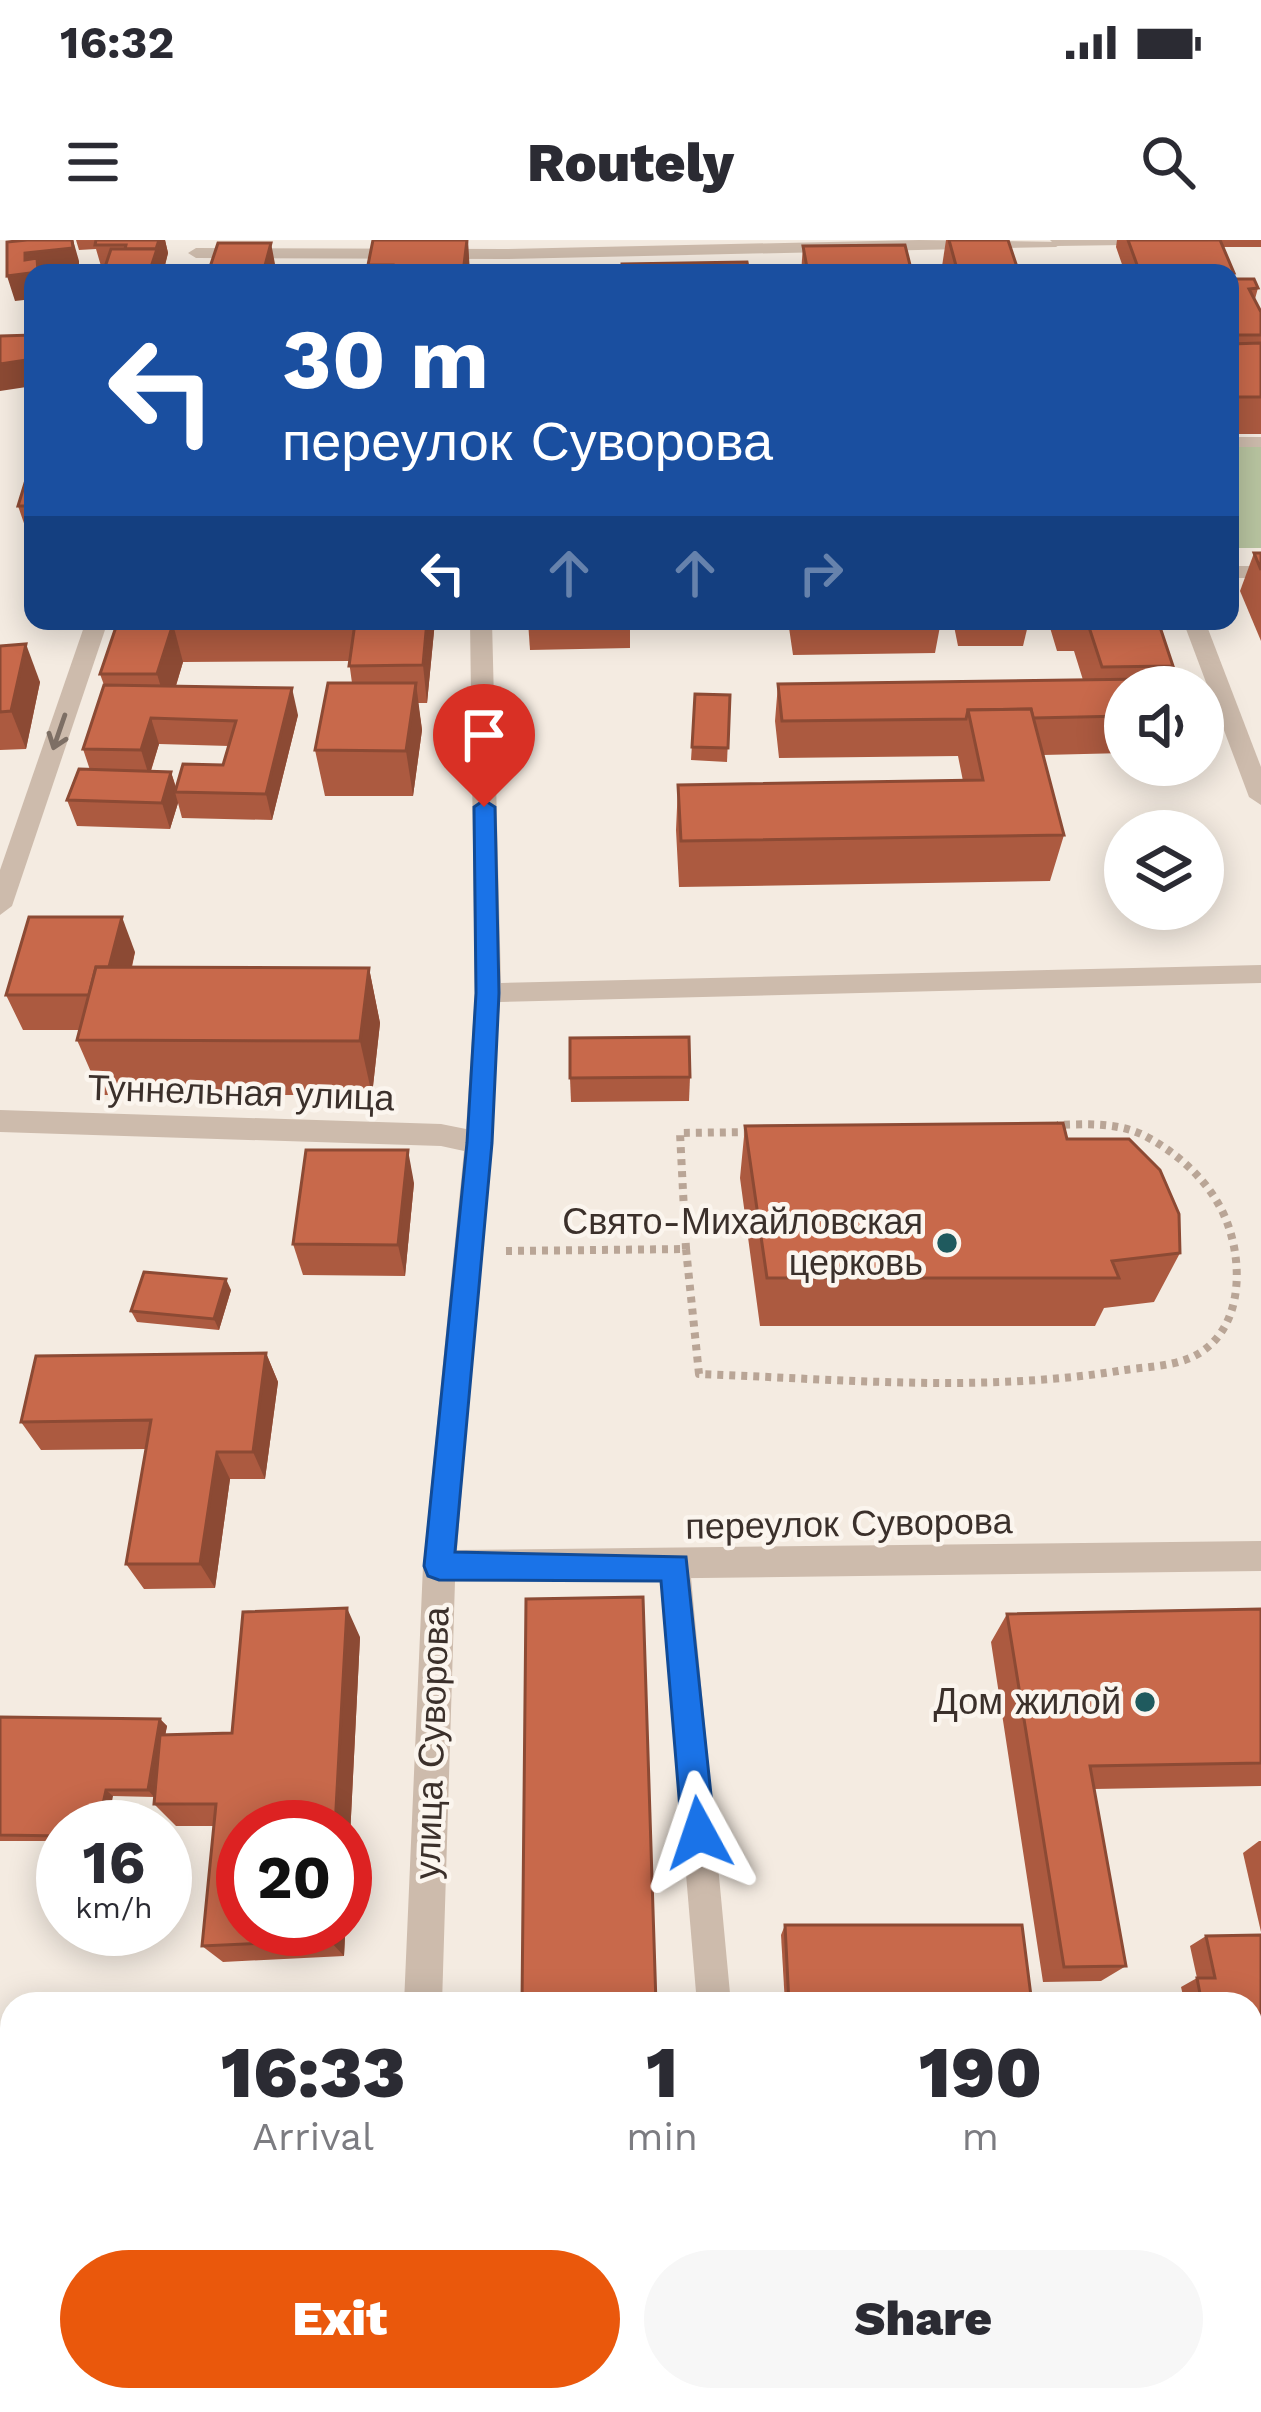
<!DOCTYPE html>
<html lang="en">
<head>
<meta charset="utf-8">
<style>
	body { margin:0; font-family:"Work Sans",sans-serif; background:#f7f7f7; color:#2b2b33; height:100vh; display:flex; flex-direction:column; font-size:45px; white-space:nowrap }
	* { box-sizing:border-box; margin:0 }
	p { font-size:39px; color:#7c7c81 }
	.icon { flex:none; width:66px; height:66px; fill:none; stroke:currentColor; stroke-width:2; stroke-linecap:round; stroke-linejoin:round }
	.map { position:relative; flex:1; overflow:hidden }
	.side { position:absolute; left:0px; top:1752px; width:1263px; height:420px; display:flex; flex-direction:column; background:#fff; border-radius:36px 36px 0 0; box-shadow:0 6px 30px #0003 }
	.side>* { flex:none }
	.top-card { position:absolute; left:24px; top:24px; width:1215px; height:366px; border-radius:24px; box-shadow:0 6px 30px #0003; background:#1a4fa0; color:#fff; overflow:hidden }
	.tools { position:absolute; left:1104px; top:426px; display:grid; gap:24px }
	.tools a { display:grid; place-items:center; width:120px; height:120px; border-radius:50%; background:#fff; box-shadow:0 6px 30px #0003; font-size:60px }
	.speed { position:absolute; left:36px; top:1560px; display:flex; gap:24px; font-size:60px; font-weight:700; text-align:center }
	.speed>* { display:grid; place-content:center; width:156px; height:156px; border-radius:50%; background:#fff; box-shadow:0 6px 30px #0003; line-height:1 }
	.speed small { font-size:30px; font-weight:400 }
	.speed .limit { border:18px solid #d22; background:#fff; color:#111 }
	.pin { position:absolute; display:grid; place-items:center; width:102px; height:102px; color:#fff; margin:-123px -51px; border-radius:50% 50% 50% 0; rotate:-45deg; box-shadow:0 0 12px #0007 }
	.pin .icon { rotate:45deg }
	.me { position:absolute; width:132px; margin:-66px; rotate:355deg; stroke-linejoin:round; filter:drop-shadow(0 0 9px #0008) }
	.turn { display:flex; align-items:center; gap:42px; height:252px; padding:0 60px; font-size:54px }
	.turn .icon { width:156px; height:156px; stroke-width:2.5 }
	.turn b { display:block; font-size:84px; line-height:102px }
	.lanes { display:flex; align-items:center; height:114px; padding:0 60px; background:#0003; justify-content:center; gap:60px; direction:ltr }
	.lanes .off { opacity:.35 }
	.eta { display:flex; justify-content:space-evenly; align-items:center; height:204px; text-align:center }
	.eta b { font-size:72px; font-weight:800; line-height:84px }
	.primary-button { display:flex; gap:24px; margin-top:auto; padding:24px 60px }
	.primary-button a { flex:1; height:138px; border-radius:72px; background:#ea580c; color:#fff; font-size:48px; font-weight:800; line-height:138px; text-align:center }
	.primary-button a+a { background:#f7f7f7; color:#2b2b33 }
	.status { display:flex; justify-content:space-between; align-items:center; height:84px; padding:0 60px; background:#fff; direction:ltr }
	.status svg { height:33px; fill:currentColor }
	header { display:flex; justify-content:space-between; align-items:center; height:156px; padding:0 60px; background:#fff; font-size:54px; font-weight:800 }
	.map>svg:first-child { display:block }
	.green { fill:#b8c4a0 }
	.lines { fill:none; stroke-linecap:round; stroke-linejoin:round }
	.path { stroke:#b9a596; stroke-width:8; stroke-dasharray:6 6; stroke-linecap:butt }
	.service { fill:#cdbbac; fill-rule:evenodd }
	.minor { fill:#cdbbac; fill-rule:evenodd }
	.wall { fill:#ac5a40; fill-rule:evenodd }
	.shaded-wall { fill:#8c4a34 }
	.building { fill:#c8694b; stroke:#8c4a34; stroke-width:3 }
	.oneway { stroke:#7d6f65 }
	.route { fill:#1a73e8; stroke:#114b97; stroke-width:3 }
	.poi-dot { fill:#1f5a5e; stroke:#fbf5ee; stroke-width:4.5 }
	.labels { text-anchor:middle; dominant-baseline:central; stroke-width:9; stroke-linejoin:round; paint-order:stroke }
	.street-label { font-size:36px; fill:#3b302b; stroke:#fbf5ee }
	.poi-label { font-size:36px; fill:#3b302b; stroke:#fbf5ee; text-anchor:end }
</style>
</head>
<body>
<div class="status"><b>16:32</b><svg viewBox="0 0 49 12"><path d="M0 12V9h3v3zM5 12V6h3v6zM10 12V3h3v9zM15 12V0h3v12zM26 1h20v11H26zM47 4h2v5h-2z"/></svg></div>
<header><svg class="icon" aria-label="menu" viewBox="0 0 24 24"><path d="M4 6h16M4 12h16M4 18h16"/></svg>Routely<svg class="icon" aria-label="search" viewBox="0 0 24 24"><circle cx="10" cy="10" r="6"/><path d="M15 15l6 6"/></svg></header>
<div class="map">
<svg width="1261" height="2172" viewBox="0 0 1261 2172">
	<rect width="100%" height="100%" fill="#f4ebe1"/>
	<rect class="green" x="1230" y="204" width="31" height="104"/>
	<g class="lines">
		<g class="path">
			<path d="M686,1009L680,893L754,892"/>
			<path d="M506,1011L686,1009L699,1134C839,1139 980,1153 1118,1131C1141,1127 1169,1127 1190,1118C1248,1093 1245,1011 1219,965C1203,936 1175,912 1147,897C1120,882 1086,884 1057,885"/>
		</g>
		<g class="service">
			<path d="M1050,0H1201L1194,4L1056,6Z"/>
			<rect x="1230" y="197" width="31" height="10"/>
			<path d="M675,1313L685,1317L690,1327L731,1764H697L660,1327L665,1317Z"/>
			<path d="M730,2160H768L770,2172H730Z"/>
		</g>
		<g class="minor">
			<path d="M919,0L1064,2L1056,7L505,19L196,18L188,13L196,8L505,9Z"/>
			<rect x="1230" y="326" width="31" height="12"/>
			<path d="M86,381H108L12,666L0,675V630Z"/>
			<path d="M470,381H492L501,743L1261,725V743L500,762L457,1310L1261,1301V1331L455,1341L442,1764H404L423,1326L464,911L441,906L0,892V870L441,884L466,889L475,753Z"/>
			<path d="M1183,381H1205L1261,527V565L1249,557Z"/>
			<rect x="386" y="2160" width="44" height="12"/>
		</g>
	</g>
	<g class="wall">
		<path d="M76,0H165L168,13L163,33H103L96,9L79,10Z"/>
		<path d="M373,0L470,33H369L368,25Z"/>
		<path d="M946,0H1008L1019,33H941Z"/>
		<path d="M1117,0H1261V7H1223L1234,33L1233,39L1258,48L1255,59L1261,72V194H1230V33H1125L1116,7Z"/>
		<path d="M803,6L912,33H801Z"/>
		<path d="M33,217V292H27L18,266Z"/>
		<path d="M1254,313H1261V401L1240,351Z"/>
		<path d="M118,381H435L427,463H418L422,490L413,556H325L315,510L352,443L349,421L183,422L176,446L298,475L272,580L182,578L178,563L170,589L77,586L67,560L90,530L83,509L104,445L100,434ZM159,504L229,506L223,525L176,547L171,532L151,531Z"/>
		<path d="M528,381H630V408L530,410Z"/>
		<path d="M788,381H941L935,413L793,415Z"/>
		<path d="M953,381H1029L1023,406H958Z"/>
		<path d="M1048,381H1158L1173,426L1166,447H1125V513L1043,515L1064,595L1050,641L679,647L676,590L678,545L963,541L958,516L779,518L775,481L778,444L1083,440L1074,411H1057Z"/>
		<path d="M0,406L40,442L26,509L0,510Z"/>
		<path d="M695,454L730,455L727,522L691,520Z"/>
		<path d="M135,712L132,727L369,728L380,783L372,855H101L77,800L79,790H23L6,755Z"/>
		<path d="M690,837L689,861L571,862L570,838Z"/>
		<path d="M745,886L1067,899L1180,1013L1154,1062L1104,1068L1095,1086H760L740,938Z"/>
		<path d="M414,943L405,1036L303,1035L293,1004Z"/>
		<path d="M231,1050L219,1090L137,1082L131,1071Z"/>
		<path d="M266,1113L278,1142L265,1239H230L215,1348L144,1349L126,1324L146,1209L41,1210L21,1182Z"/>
		<path d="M1261,1369V1546L1094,1549L1126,1726L1101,1741L1043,1742L991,1402L1007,1374Z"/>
		<path d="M360,1397L344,1716L223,1722L202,1706L214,1586H176L154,1564V1557L113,1556L63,1587V1601H0V1477L160,1479L167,1486L165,1495L232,1493Z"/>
		<path d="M1259,1601H1261V1692L1243,1613Z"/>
		<path d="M785,1685L1032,1764H785L781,1695Z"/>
		<path d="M1261,1695V1789H1251V1764H1185L1181,1747L1197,1738L1190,1706L1206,1696Z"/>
	</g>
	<g class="shaded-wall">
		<path d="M73,0L79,21V33H33V59L15,61L7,36L25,20V13Z"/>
		<path d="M159,0H165L168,13L163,33H149Z"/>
		<path d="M468,0L470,33H463Z"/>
		<path d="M271,3L276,29L275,33H263Z"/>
		<path d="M33,119V146L0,151V124Z"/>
		<path d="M427,381H435L427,463L423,425Z"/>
		<path d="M173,384L183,422L168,471L157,434Z"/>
		<path d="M26,404L40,442L26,509L11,471Z"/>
		<path d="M416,443L422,490L413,556L406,511Z"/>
		<path d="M292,448L298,475L272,580L266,554Z"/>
		<path d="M151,478L159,504L149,536L141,510Z"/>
		<path d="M171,532L177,552H175L178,563L170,589L162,563Z"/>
		<path d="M122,677L135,712L116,790L102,755Z"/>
		<path d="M369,728L380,783L372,855L360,801Z"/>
		<path d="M408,910L414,943L405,1036L398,1005Z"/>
		<path d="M226,1039L231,1050L219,1090L214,1079Z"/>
		<path d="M266,1113L278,1142L265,1239L253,1212Z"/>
		<path d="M217,1212L230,1239L215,1348L200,1324Z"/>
		<path d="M347,1368L360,1397L344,1716L329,1700L330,1689H345V1587H335Z"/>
		<path d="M160,1479L167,1486L154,1557L148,1550Z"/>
		<path d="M106,1550L113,1556L107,1587H98Z"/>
	</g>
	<g class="building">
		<path d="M27,0H72L73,8L25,13V20L37,18L38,32L7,36V2Z"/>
		<path d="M96,0H159L156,9H125L126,5H95Z"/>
		<path d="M373,0H467L463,33H392L393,25H368Z"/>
		<path d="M949,0H1008L1019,33H958Z"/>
		<path d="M1128,0H1220L1234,33H1140Z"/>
		<path d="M218,3H271L263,33H208Z"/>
		<path d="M905,5L912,33H808L803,6Z"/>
		<path d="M111,9H157L149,33H103Z"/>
		<path d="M747,22L749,33H622V24Z"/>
		<path d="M1230,39H1254L1258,48L1249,49L1261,72V95H1230Z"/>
		<path d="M33,95V119L0,124V96Z"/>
		<path d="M1261,103V157H1230V104Z"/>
		<path d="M33,217V266H18Z"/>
		<path d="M1254,313H1261V330Z"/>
		<path d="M118,381H427L423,425L349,426L355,383L173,384L157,434H100Z"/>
		<path d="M1087,381H1158L1173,426L1102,427Z"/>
		<path d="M26,404L11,471L0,472V406Z"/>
		<path d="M1145,439L1148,447H1125V476L1033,478L1031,469L968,470L966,479L782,481L778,444Z"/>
		<path d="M328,443H416L406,511L315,510Z"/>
		<path d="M104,445L292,448L266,554L175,552L183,524L223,525L236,481L151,478L141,510L83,509Z"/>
		<path d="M695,454L730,455L728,508L692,507Z"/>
		<path d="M1031,469L1064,595L681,601L678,545L983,540L968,470Z"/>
		<path d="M79,529L171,532L162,563L67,560Z"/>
		<path d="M29,677H122L109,727H96L89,755H6Z"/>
		<path d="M96,727L369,728L360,801L77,800Z"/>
		<path d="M689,797L690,837L570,838V798Z"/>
		<path d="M1063,883L1067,899H1129L1160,930L1179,974L1180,1013L1112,1021L1119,1038H767L745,886Z"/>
		<path d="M306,910H408L398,1005L293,1004Z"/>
		<path d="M144,1032L226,1039L214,1079L131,1071Z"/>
		<path d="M266,1113L253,1212H217L200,1324H126L151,1180L21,1182L36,1116Z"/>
		<path d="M643,1357L656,1764H522L526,1359Z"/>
		<path d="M347,1368L335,1587H243V1689H330L329,1700L202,1706L216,1564H154L160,1495L232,1493L243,1372Z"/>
		<path d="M1261,1369V1523L1090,1526L1126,1726L1064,1727L1007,1374Z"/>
		<path d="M0,1477L160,1479L148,1550H106L98,1587H63V1596L0,1595Z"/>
		<path d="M785,1685H1022L1032,1764H789Z"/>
		<path d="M1261,1695V1782H1251V1764H1202L1197,1738H1215L1206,1696Z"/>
	</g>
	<defs><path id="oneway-shaft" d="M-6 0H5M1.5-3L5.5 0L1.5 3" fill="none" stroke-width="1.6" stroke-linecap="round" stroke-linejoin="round" transform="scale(3)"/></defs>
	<use class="oneway" href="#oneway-shaft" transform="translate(59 492) rotate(109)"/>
	<path class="route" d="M484,560L495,567L499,753L492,903L455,1312L686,1317L715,1593L710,1604L699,1609L687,1604L682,1593L661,1341L439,1340L428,1336L424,1326L467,903L476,753L474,567Z"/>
	<g class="poi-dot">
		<circle cx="947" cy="1003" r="12"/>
		<circle cx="1145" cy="1462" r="12"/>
	</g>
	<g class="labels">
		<g class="street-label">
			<text transform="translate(241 853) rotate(2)">Туннельная улица</text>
			<text transform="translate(849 1284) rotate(-1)">переулок Суворова</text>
			<text transform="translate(432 1503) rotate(-88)">улица Суворова</text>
		</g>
		<g class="poi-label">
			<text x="923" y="982">Свято-Михайловская<tspan x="923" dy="41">церковь</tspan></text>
			<text x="1121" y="1462">Дом жилой</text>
		</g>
	</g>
</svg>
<div class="tools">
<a><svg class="icon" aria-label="sound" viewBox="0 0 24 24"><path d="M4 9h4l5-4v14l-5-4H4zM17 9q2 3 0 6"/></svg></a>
<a><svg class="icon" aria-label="layers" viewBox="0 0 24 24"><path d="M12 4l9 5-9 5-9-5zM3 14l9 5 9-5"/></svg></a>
</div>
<div class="speed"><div>16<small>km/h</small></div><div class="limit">20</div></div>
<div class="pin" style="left:484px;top:567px;background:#d93025"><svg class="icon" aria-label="arrive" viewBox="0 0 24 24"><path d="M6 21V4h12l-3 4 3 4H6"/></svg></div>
<svg class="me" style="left:699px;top:1593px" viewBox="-20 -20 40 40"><path d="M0-17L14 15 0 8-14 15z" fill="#1a73e8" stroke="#fff" stroke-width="4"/></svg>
<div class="top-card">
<div class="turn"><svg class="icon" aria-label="left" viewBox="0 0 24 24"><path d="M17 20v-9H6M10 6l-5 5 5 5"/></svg><div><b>30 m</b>переулок Суворова</div></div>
<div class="lanes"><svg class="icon" aria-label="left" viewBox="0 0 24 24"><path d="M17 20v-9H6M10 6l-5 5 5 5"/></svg><svg class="icon off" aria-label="ahead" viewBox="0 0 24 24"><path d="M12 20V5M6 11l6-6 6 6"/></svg><svg class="icon off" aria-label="ahead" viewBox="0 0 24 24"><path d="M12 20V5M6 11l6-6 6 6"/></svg><svg class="icon off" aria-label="right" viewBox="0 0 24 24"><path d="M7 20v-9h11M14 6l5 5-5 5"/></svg></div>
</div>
<section class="side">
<div class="eta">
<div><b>16:33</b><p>Arrival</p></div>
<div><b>1</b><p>min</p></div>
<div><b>190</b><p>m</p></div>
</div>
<div class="primary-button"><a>Exit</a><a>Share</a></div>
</section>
</div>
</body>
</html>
